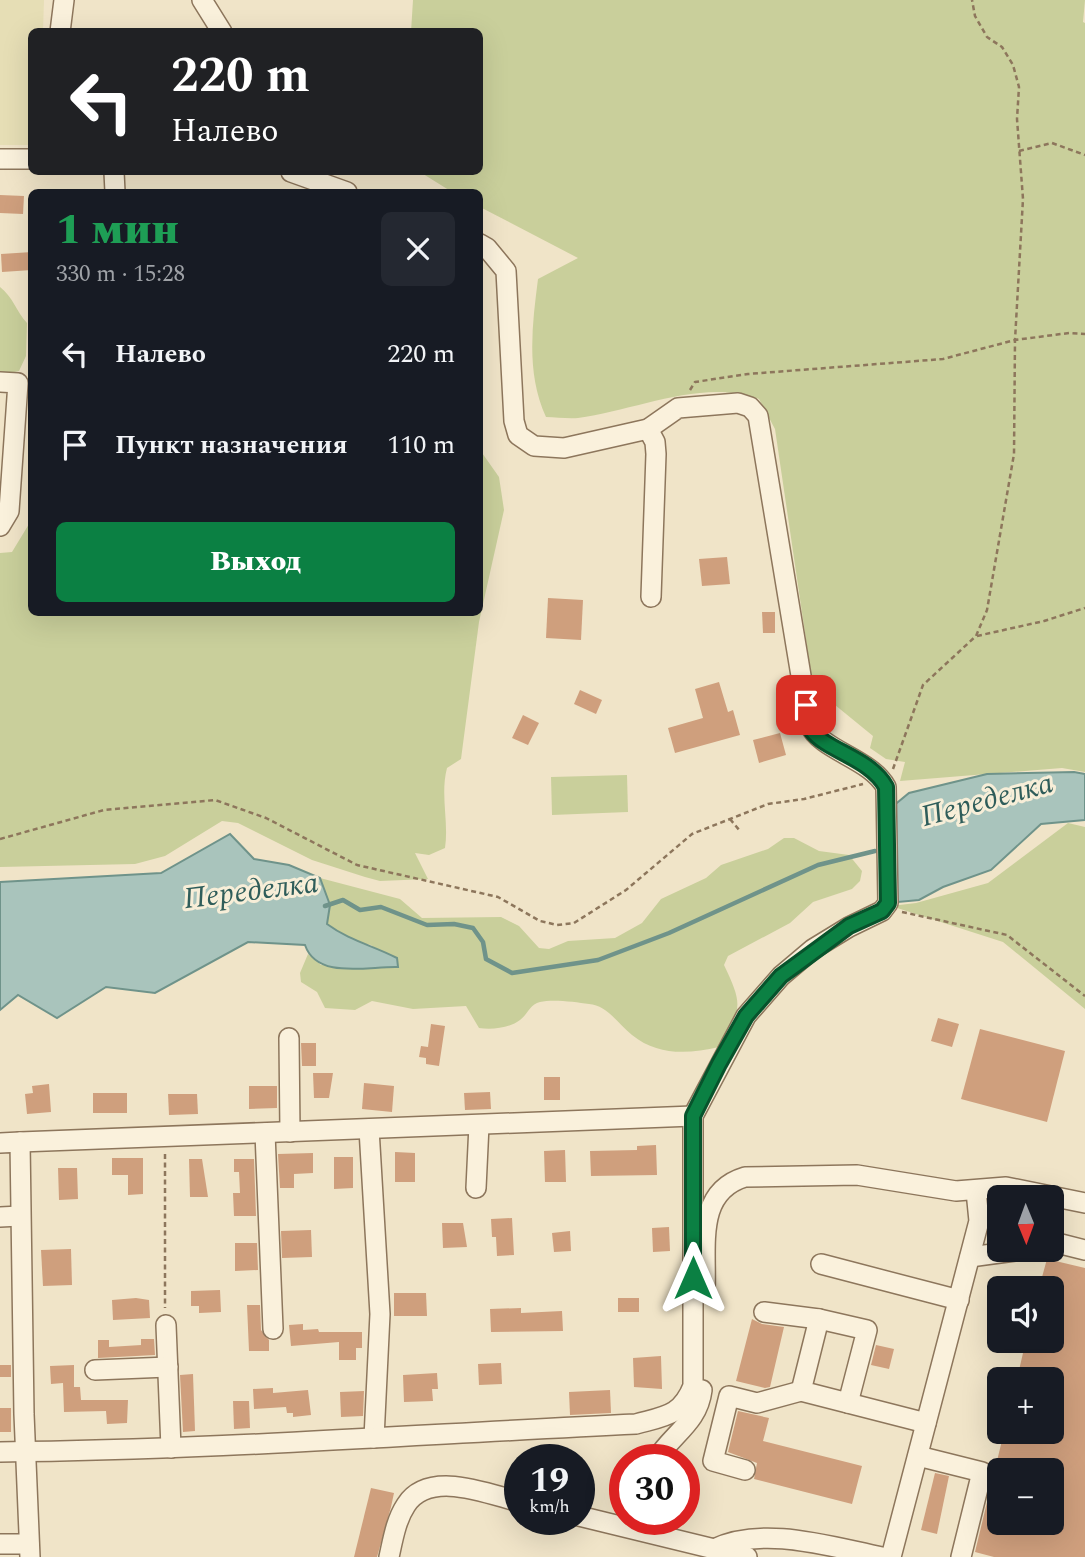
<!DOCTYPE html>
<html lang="ru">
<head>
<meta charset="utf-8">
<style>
	body { margin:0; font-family:Spectral,serif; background:#242831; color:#f1f3f6; height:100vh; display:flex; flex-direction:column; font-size:26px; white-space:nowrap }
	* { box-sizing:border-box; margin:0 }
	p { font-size:23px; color:#9ea1a6 }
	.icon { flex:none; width:38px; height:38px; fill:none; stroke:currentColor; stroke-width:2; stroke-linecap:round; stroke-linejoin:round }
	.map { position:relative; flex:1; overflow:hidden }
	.side { position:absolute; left:28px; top:189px; width:455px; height:427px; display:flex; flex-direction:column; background:#171b24; border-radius:10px; box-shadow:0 7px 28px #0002 }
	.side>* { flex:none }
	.banner { position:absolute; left:28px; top:28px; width:455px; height:147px; border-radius:10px; box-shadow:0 7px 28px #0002; background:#202124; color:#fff; overflow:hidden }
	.needle { width:46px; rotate:179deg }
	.buttons { position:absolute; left:987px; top:1185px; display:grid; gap:14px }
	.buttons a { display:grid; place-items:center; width:77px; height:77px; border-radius:10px; background:#171b24; box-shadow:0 7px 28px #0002; font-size:35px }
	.speed { position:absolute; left:504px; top:1444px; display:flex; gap:14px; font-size:35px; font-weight:700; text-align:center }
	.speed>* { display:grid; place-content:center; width:91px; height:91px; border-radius:50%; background:#171b24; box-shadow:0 7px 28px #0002; line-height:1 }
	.speed small { font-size:18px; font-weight:400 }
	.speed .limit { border:10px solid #d22; background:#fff; color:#111 }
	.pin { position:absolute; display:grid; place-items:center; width:60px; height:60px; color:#fff; margin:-30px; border-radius:14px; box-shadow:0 4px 10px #0006 }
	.me { position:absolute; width:77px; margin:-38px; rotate:0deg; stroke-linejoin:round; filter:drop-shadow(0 0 5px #0008) }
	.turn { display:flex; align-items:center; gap:24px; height:147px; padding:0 28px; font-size:32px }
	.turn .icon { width:91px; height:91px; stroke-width:2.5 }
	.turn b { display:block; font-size:49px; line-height:60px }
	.round { display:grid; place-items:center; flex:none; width:74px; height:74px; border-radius:10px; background:#242831 }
	.head { display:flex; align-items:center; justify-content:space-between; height:119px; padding:0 28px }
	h1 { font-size:42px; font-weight:800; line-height:52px; color:#1e9e55 }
	.action { display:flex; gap:14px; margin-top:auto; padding:14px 28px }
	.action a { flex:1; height:80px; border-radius:10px; background:#0b8043; color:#fff; font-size:28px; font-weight:800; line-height:80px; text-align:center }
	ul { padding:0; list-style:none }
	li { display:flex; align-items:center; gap:21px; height:91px; padding:0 28px }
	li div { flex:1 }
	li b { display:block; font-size:26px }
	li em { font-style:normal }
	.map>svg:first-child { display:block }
	.farmland { fill:#e6deb5 }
	.green { fill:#c9cf9b }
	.water { fill:#a9c4bc; stroke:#6f938a; stroke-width:2 }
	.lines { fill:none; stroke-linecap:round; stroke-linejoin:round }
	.stream { stroke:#6f938a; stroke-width:4.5 }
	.building { fill:#cf9f7d; fill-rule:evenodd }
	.minor-casing { stroke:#8d765c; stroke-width:22 }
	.path { stroke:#8d765c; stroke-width:2.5; stroke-dasharray:5 3.5; stroke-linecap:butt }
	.minor { stroke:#faf1dc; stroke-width:19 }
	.route-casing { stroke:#07532c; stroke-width:18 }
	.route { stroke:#0b8043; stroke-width:12 }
	.labels { text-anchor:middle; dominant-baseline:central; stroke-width:6; stroke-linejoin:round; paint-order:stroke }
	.water-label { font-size:30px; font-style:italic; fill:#2f5d5a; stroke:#f7eed8 }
</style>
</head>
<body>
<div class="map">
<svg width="1085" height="1557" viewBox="0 0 1085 1557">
	<rect width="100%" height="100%" fill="#f0e4c8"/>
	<path class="farmland" d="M0,0H44L43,31L32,32L31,145H0Z"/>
	<g class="green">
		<path d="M413,0H1085L1083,22L1085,23V772L1062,768L900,781L905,762L886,759L870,748L873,736L813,687L775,429L759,399C702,378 635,411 578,418C568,419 556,417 546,417C526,373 532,326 538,279L578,258L480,207V192H452L420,172H480V32H411Z"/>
		<path d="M0,287C13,297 16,311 27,323L26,356L19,371L0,375Z"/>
		<path d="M480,450L499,477L504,510L479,622L461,759L447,768C440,795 449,821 445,848L429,855L415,853L428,879L380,881L365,877L312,860L238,823L222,821L165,856L135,864L0,867V553L12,552L29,524L32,612H480Z"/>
		<path d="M627,775L628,812L552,815L551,777Z"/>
		<path d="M1068,823L1085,827V1009L1003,942L891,906L916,903L988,883Z"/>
		<path d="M784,838H794L819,851L849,855L862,871L860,881L852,889L813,902L790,923L728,956L724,965C744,1007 741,1008 719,1047C688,1054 658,1056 632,1035C618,1024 607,1005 589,1004C575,1002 553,999 540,1002C530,1004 528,1014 520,1020C510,1028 492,1030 479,1028L466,1006L413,1009L372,1001L355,1010L325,1008L317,992L301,982L300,973L308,954L321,965L398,967L371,945L348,940L327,923L330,905L320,878L400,899L422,918L501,917L519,926L539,948L549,949L568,941L615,938L642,923L661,899L706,878L721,865L768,849Z"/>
	</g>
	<g class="water">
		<path d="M1074,772L1085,774V820L1041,824L991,870L943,887L919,900L898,902L892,887V807L909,793L987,774Z"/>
		<path d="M230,834L254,859L289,865L320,878L330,905L327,924C350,941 372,945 397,958L398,967C368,966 317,980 305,945L248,942L155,993L106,987L57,1018L18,995L0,1010V882L161,873Z"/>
	</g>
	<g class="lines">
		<path class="stream" d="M325,906L343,900L360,910L381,907L427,925L454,924L473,928L483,942L486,959L512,973L598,960L669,933L818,865L875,851"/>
	</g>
	<g class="building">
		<path d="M0,195L24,196L23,214L0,213Z"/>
		<path d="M32,252V270L2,272L1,254Z"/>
		<path d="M727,557L730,584L702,586L699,559Z"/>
		<path d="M548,598L583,600L581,640L546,638Z"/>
		<path d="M762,612H775V633H763Z"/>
		<path d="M719,682L728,712L733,710L740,735L675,753L668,728L703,718L695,689Z"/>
		<path d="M580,690L602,700L596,714L574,704Z"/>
		<path d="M523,715L539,723L528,745L512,738Z"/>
		<path d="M780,733L786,755L759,763L753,740Z"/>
		<path d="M938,1018L959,1024L952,1047L931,1041Z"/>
		<path d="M431,1024L445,1026L439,1066L426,1064V1058L419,1057L421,1046L428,1047Z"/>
		<path d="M980,1029L1065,1051L1047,1122L961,1099Z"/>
		<path d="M301,1043H316V1066H302Z"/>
		<path d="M313,1073H333L329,1098H314Z"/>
		<rect x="544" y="1077" width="16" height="23"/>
		<path d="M364,1083L394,1086L392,1112L362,1109Z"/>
		<path d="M49,1084L51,1112L27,1114L25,1094L33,1093L32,1086Z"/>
		<path d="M249,1086H277V1108L249,1109Z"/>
		<path d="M490,1092L491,1109L465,1110L464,1093Z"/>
		<rect x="93" y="1093" width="34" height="20"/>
		<path d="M168,1094H197L198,1114L169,1115Z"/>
		<path d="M656,1145L657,1175L591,1176L590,1151L637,1150V1146Z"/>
		<path d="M565,1150L566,1182H545L544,1151Z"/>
		<path d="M395,1152L415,1153V1182H395Z"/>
		<path d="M313,1153V1173L294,1174V1188H280L278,1154Z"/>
		<path d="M334,1157H353V1188L334,1189Z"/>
		<path d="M112,1158H143V1194L128,1195V1175H112Z"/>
		<path d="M189,1159H202L208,1197H190Z"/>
		<path d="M234,1159H254L256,1216H234L233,1193H240L239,1172H234Z"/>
		<path d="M58,1168H77L78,1199L59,1200Z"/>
		<path d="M512,1218L514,1255L497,1256L496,1237H492L491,1219Z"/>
		<path d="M442,1223H463L467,1247L443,1248Z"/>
		<path d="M669,1227L670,1251L653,1252L652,1228Z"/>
		<path d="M311,1230L312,1257L282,1258L281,1231Z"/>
		<path d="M570,1231L571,1251L554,1252L552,1233Z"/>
		<path d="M235,1243H257L258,1270L235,1271Z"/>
		<path d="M71,1249L72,1285L43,1286L41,1250Z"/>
		<path d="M1047,1259L1085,1268V1557H994L975,1552L1004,1432H1052V1379H1017L1026,1340H1052V1288H1039ZM999,1470H1052V1522H999Z"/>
		<path d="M220,1290L221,1312L199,1313V1306H191V1291Z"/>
		<path d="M394,1293H426L427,1316H394Z"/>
		<path d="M136,1298L149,1300L150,1318L113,1320L112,1300Z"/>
		<rect x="618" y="1298" width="21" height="14"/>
		<path d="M247,1305H260L261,1330L269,1340V1351H249Z"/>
		<path d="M521,1308V1313L562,1311L563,1331L491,1332L490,1309Z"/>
		<path d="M752,1319L762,1324L784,1327L770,1387L765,1388L736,1381Z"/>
		<path d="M303,1324V1330L318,1329L319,1332H362V1348H356V1360H339V1342L291,1346L289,1325Z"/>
		<path d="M141,1339H154L155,1355L98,1358V1340H109V1347L141,1345Z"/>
		<path d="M876,1345L894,1349L889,1369L871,1365Z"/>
		<path d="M661,1356L662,1389L634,1387L633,1358Z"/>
		<path d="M501,1363L502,1384L479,1385L478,1364Z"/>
		<rect x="0" y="1365" width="11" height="12"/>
		<path d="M74,1365V1387H80L81,1400H128L127,1423L107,1424L106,1411L64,1412L63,1383L51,1384L50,1366Z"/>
		<path d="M437,1373L438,1389H432L433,1401L404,1402L403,1375Z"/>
		<path d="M193,1374L195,1431L183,1432L180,1375Z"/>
		<path d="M273,1388V1393L308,1390L311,1415L293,1417V1413H287L286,1407L254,1409L253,1389Z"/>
		<path d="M610,1390L611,1413L570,1415L569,1392Z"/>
		<path d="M364,1391L363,1416L341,1417L340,1392Z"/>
		<path d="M233,1401H249L250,1428L234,1429Z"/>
		<rect x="0" y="1408" width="11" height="24"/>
		<path d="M738,1411L769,1418L763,1441L862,1466L852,1504L754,1479L757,1463L728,1452Z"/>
		<path d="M935,1473L949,1476L937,1534L921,1530Z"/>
		<path d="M371,1488L394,1493L391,1507L377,1557H354Z"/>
	</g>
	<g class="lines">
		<g class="minor-casing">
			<g id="minor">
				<path d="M202,0L222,32"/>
				<path d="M60,32L64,0"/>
				<path d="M0,159H32"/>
				<path d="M114,172L115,192"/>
				<path d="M291,172L347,192"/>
				<path d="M0,382L18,383L9,511L0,526"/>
				<path d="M648,429L655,442L656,454L651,597"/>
				<path d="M289,1038L290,1132"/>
				<path d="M369,1129L380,1314L374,1438"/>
				<path d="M265,1133L273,1329"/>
				<path d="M20,1142L693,1116"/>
				<path d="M0,1143L20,1142L24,1414L30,1557"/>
				<path d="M476,1188L479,1125"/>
				<path d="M0,1217L20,1216"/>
				<path d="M1052,1245L1061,1244L1085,1250"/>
				<path d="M970,1257L1022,1250"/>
				<path d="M821,1264L959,1300"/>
				<path d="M705,1290C707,1247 695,1192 745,1177L857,1175L956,1191L1006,1187L1085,1203"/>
				<path d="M764,1312L819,1319L867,1330L848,1403"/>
				<path d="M819,1319L801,1391L926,1423"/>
				<path d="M166,1325L171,1448"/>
				<path d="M95,1370L168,1367"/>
				<path d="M0,1452C212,1450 424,1434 636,1424C665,1416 681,1416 693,1386V1116L746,1016L781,976L813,949L849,927L882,911L888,903L886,787C870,758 821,751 809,724L758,416L750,407L738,403L678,408L648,429L564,448L534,446L518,435L514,421L506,271L487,248L480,244"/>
				<path d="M918,1456L982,1472L961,1557"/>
				<path d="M656,1460C672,1434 698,1423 702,1390"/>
				<path d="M745,1470L713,1461L729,1396L757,1403L801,1391"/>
				<path d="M579,1516L747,1557"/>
				<path d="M0,1544H29"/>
				<path d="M714,1549C763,1525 831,1547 882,1557"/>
				<path d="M389,1557C393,1539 396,1520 406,1505C429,1469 488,1494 520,1502"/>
				<path d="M891,1557L979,1221L976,1191"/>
			</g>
		</g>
		<g class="path">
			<path d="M1019,151L1052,143L1085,155"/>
			<path d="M690,390L695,382L748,374L943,359L1015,340L1069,333L1085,334"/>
			<path d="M977,636L1044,621L1085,608"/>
			<path d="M893,769L923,685L976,636L987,610L1014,454L1015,340L1023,199L1017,119L1019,87L1013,65L1002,47L987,37L975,16L972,0"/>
			<path d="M730,819L740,831"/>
			<path d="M0,839L104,810L215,800L266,818L357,865L498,897L540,921L557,925L574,923L626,890L692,834L768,804L804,799L863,784"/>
			<path d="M902,912L1007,935L1085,996"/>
			<path d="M165,1154V1308"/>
		</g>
		<use href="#minor" class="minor"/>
	</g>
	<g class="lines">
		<g class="route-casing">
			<path id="route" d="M693,1278V1116L719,1064L746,1016L781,976L849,926L882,911L888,903L886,787C870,758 827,751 812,731C807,724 807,713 806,705"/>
		</g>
		<use href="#route" class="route"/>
	</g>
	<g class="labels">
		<g class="water-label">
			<text transform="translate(987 800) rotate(-15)">Переделка</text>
			<text transform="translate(251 891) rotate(-7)">Переделка</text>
		</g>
	</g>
</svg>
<div class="buttons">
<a><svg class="needle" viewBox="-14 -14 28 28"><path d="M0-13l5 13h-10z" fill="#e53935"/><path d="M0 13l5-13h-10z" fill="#9ea1a6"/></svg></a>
<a><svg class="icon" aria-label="sound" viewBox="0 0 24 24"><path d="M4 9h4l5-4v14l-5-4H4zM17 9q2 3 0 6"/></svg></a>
<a>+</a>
<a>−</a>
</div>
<div class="speed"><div>19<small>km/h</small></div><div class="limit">30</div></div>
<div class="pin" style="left:806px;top:705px;background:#d93025"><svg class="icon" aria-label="arrive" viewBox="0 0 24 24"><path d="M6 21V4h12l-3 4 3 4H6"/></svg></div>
<svg class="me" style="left:693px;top:1278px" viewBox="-20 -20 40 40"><path d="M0-17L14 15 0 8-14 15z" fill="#0b8043" stroke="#fff" stroke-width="4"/></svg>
<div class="banner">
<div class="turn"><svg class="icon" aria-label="left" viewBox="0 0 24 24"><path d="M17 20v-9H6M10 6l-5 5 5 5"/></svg><div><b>220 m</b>Налево</div></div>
</div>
<section class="side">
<div class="head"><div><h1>1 мин</h1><p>330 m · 15:28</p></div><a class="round"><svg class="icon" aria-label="close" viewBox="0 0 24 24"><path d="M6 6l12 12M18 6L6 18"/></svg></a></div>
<ul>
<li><svg class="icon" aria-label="left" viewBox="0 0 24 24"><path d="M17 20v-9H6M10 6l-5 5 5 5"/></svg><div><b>Налево</b></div><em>220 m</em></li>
<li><svg class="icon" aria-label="arrive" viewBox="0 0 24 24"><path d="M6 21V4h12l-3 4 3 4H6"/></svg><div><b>Пункт назначения</b></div><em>110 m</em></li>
</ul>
<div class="action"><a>Выход</a></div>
</section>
</div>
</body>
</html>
